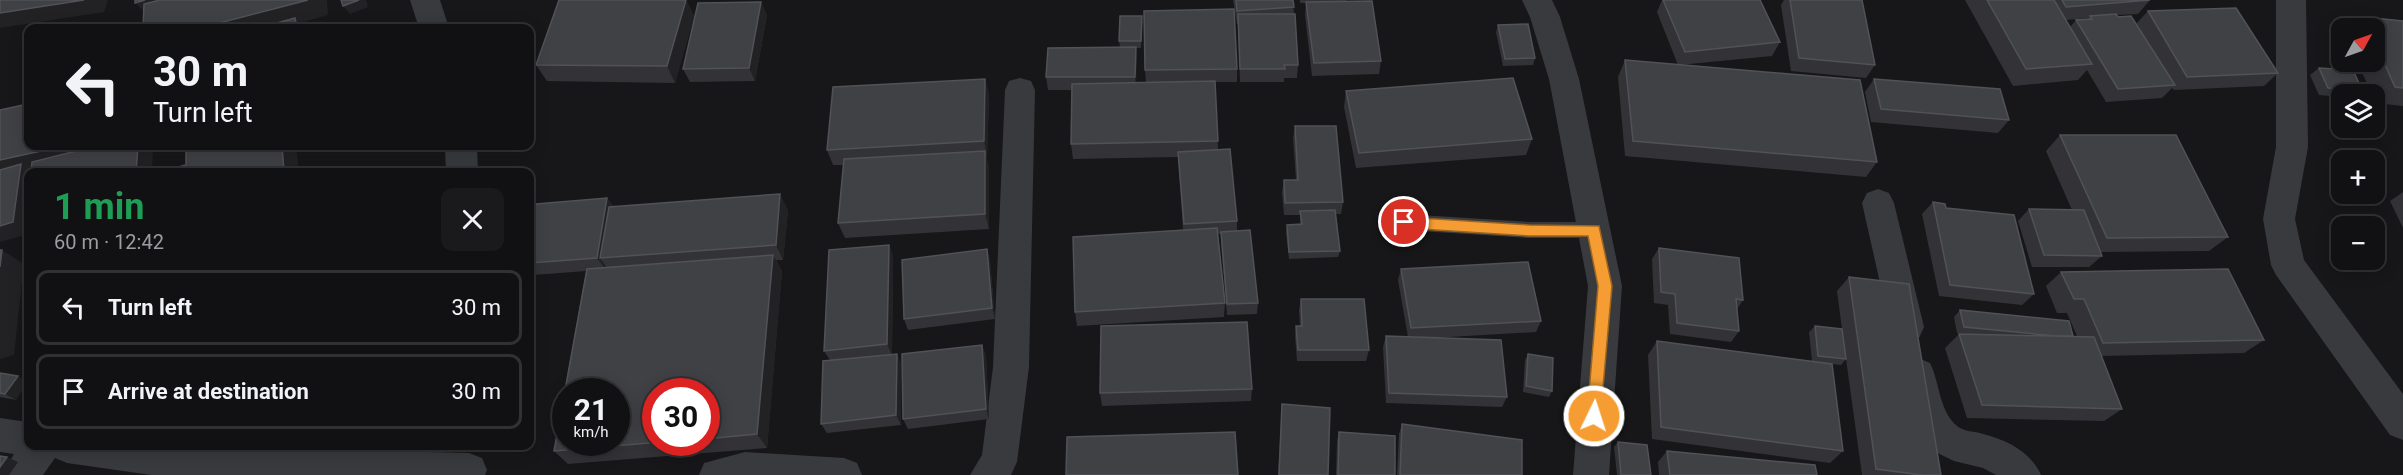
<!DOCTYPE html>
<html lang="en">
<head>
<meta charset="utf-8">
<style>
	body { margin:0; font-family:Roboto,sans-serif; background:#1a1a1c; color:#f1f3f6; height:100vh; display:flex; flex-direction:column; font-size:22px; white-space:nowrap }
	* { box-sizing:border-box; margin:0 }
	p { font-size:20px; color:#9c9da0 }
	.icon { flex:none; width:33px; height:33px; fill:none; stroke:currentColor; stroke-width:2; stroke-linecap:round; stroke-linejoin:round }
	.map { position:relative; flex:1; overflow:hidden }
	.details { position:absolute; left:24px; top:168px; width:510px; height:282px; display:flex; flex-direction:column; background:#111113; border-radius:12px; box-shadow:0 3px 15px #0003,0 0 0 2px #303133 }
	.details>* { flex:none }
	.top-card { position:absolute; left:24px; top:24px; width:510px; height:126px; border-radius:12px; box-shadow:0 3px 15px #0003,0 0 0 2px #303133; background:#111113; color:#f1f3f6; overflow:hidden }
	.needle { width:39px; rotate:50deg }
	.fabs { position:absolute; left:2331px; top:18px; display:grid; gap:12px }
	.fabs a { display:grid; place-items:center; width:54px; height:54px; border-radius:12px; background:#111113; box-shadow:0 3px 15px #0003,0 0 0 2px #303133; font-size:30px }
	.speed { position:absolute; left:552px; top:378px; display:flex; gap:12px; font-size:30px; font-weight:700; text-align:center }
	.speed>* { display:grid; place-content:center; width:78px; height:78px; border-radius:50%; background:#111113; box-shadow:0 3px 15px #0003,0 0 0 2px #303133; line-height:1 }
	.speed small { font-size:15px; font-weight:400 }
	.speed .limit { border:9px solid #d22; background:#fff; color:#111 }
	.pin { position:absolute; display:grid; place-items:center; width:51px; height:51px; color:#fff; margin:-26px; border:3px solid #fff; border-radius:50%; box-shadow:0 2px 6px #0007 }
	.me { position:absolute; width:66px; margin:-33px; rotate:4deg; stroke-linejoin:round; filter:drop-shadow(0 0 4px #0008) }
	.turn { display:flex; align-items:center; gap:21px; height:126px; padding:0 30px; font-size:27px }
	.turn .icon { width:78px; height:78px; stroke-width:2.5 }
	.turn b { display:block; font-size:42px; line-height:51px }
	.round { display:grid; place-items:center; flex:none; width:63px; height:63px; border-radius:12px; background:#1a1a1c }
	.summary { display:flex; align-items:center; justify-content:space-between; height:102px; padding:0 30px }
	h1 { font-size:36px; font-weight:700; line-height:45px; color:#1e9e55 }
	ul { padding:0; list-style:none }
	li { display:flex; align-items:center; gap:18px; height:75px; margin:0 12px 9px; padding:0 18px; border:3px solid #303133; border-radius:12px }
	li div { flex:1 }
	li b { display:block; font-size:22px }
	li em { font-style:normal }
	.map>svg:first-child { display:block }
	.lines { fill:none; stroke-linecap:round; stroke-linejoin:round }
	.lane { fill:#383a3e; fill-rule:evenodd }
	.street { fill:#383a3e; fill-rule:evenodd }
	.wall { fill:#333337; fill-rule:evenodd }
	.shaded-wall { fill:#222225 }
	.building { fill:#404145; stroke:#505257; stroke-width:1.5; fill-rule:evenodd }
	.route { fill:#f59d33; stroke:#9f6621; stroke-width:1.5 }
</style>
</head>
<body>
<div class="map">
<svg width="2403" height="475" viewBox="0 0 2403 475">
	<rect width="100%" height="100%" fill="#171719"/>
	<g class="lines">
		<path class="lane" d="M1404,214L1529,222H1594L1600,225L1603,230L1600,235L1594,238H1529L1404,230L1398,227L1395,222L1398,217Z"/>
		<g class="street">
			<path d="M410,0H440L449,28H419Z"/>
			<path d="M1522,0H1552L1560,17L1579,79L1622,286L1609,475H1573L1588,286L1549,79L1530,17Z"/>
			<path d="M2276,0H2306L2308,147L2295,219L2304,260L2403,394V440L2390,435L2276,275L2271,265L2263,219L2276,147Z"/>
			<path d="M1020,78L1031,81L1035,90L1029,367L1017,462L1011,475H970L982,455L993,367L1005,90L1009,81Z"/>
			<path d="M445,146H477L478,172H446Z"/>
			<path d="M1878,189L1889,193L1894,203L1924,327L1919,338L1907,342L1895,338L1890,327L1862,203L1867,193Z"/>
			<path d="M1918,358L1930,363C1940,383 1939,411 1957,426C1964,432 1975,431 1983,434C2007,440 2031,452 2041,475H1996L1983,468L1954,461L1931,450L1921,436L1909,408L1900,374L1906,363Z"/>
			<path d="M0,418L28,422V446H185L469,453L482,458L487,470L485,475H151L67,463L55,458L43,475H2L14,454L0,452Z"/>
			<path d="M745,452L844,458L857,463L862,475H699L704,463Z"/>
		</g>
	</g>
	<g class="wall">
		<path d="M686,0L694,16L675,83L547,81L536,65Z"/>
		<path d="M1233,0H1293L1298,65L1297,78H1284V82H1240L1238,24H1237Z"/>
		<path d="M1300,0H1346L1381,61L1379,74L1312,76L1305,15L1306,3H1300Z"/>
		<path d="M1662,0H1760L1780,42L1772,56L1679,65L1877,162L1866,177L1625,156L1618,77L1625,60L1678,65L1657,12Z"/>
		<path d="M1784,0H1862L1875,65L1866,78L1791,71L1781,5Z"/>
		<path d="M1965,0H2150L2138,14L2117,15L2118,17L2136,24L2148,11L2278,73L2264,86L2174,90L2172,88L2162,98L2106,102L2087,70L2078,80L2013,86ZM2088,18L2087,19L2076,20L2070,27L2066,20Z"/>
		<path d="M761,2L767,15L755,81L690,82L683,69Z"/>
		<path d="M1142,16L1141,48H1136V83H1146L1145,70L1237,69V82H1215L1218,149L1237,221V231L1258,303L1257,314L1227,315L1221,243V234H1218L1225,303L1224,317L1077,326L1075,312L1183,230L1178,157L1073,159L1071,144L1072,90H1048L1046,77L1120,47L1119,41Z"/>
		<path d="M2364,17L2403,21V106L2375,103L2374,94H2372L2357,62H2374V28H2351Z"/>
		<path d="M1498,25L1535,58L1533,65L1503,66L1496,32Z"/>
		<path d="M2319,68L2362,90L2357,94H2342V97L2319,95L2310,75Z"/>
		<path d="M985,79L989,95L987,157H986L989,166V229L845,238L838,223L843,165H833L827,150Z"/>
		<path d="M1874,79L2009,120L1998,133L1871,122L1865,92Z"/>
		<path d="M1346,91L1532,139L1526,155L1356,168L1344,107Z"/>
		<path d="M1295,126L1343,202L1341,214H1336L1340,251L1338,257L1289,259L1286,232L1287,225L1300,224V215H1284L1282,192L1284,180H1296L1293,138Z"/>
		<path d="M2060,135L2228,237L2209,251L2101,252L2102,256L2089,267H2032L2018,221L2029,209L2072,210L2046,151Z"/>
		<path d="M2403,192V228L2390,201Z"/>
		<path d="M607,198L614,207L788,210L783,260H776L782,271L767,448L568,464L554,451L586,271L533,275L530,270V234ZM706,392V442H656Z"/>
		<path d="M1933,202L1946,208L2034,294L2022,305L1939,296L1922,214Z"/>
		<path d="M889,245L893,256L892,354H897L901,364V425L827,433L821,424L830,360L824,351Z"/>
		<path d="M1659,248L1743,300L1737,309L1739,331L1731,342L1670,334L1668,305L1654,303L1652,259Z"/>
		<path d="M987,249L990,261L995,319L908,330L904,319Z"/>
		<path d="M1401,269L1541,321L1536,332L1432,338L1507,397L1502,407L1386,403L1383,347L1386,336L1408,337L1398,280Z"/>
		<path d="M2061,272L2264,340L2244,353L2101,356L2122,409L2104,421L1967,418L1945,348L1959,334L1976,335L1957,333L1954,317L1960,310L2073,336H2077L2067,313H2057L2046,286Z"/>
		<path d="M1849,277L1941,475H1862L1846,359L1841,365L1832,364L1843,451L1830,463L1652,439L1648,355L1657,341L1812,361L1809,332L1815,326L1842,329L1837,291Z"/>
		<path d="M1301,299L1369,350L1366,361H1297L1295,336L1296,326H1300L1299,310Z"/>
		<path d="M982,345L986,356L989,419L908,429L903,419Z"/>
		<path d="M1528,354L1552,391L1549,397L1523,392L1525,360Z"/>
		<path d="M0,373L16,400L0,397Z"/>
		<path d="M1252,389L1251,401L1102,406L1100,393Z"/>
		<path d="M1282,404L1328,475H1278Z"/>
		<path d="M1402,424L1522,475H1397L1399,434Z"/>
		<path d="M1339,432L1395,475H1336L1337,441Z"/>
		<path d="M1618,442L1651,475H1617L1614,447Z"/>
		<path d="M1667,451L1817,475H1659L1658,462Z"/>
	</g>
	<g class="shaded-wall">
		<path d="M84,0H108L104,12L0,28V13Z"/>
		<path d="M145,0H204L149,16L135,3Z"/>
		<path d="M308,0H327L328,15L300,23L305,28H200Z"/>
		<path d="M359,0H366L368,7L350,14L343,6Z"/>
		<path d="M686,0L694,16L675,83L667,66Z"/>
		<path d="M761,2L767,15L755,81L749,68Z"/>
		<path d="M1136,47L1137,60L1136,90L1135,77Z"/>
		<path d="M985,79L989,95L987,157L984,141Z"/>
		<path d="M64,146H116L35,172H28V234L0,242V160Z"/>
		<path d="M138,146H151L153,147L152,172H136Z"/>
		<path d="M282,146H290L297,153L299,172H284Z"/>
		<path d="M985,151L989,166V229L985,214Z"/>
		<path d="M780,194L788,210L783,260L776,245Z"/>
		<path d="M607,198L616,210L600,258L606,266L605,269L597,258Z"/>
		<path d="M889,245L893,256L892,355L887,344Z"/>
		<path d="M987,249L990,261L995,319L992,308Z"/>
		<path d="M2,250L24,264L14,355L0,359V267Z"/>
		<path d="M773,255L782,271L767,448L757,434Z"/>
		<path d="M982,345L986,356L989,419L986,409Z"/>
		<path d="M897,354L901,364V425L896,415Z"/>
		<path d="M18,376L28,382L16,400L5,394Z"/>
		<path d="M7,457L18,462L9,475H0V467Z"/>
	</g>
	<g class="building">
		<path d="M0,0H84L0,13Z"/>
		<path d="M135,0H145L135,3Z"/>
		<path d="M160,0H308L200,28H143L144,4Z"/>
		<path d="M341,0H359L343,6Z"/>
		<path d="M559,0H686L667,66L536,65Z"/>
		<path d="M1236,0H1293L1294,7L1237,11Z"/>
		<path d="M1663,0H1760L1780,42L1685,52Z"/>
		<path d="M1790,0H1862L1875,65L1799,58Z"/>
		<path d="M1987,0H2054L2092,64L2026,69Z"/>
		<path d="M2062,0H2150L2066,7Z"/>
		<path d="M1372,1L1381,61L1314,63L1306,2Z"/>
		<path d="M761,2L749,68L683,69L698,3Z"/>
		<path d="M2236,8L2278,73L2187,77L2148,11Z"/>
		<path d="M1234,9L1237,69L1145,70L1144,11Z"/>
		<path d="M1238,14H1295L1298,65H1284L1285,69H1240Z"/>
		<path d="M2116,14L2118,17L2131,16L2175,85L2118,89L2076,20L2092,19L2090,16Z"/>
		<path d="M1120,16H1142L1141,41H1119Z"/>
		<path d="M2364,17L2403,21V88L2395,87L2374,40V28H2369Z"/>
		<path d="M295,18L297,28H259Z"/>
		<path d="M1528,24L1535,58L1505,59L1498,25Z"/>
		<path d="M1136,47L1135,77H1046L1048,48Z"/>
		<path d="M1625,60L1860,80L1877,162L1633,141Z"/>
		<path d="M2319,68L2353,70L2362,90L2328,88Z"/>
		<path d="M1513,78L1532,139L1359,153L1346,91Z"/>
		<path d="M985,79L984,141L827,150L833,87Z"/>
		<path d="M1874,79L2000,89L2009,120L1881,109Z"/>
		<path d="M1215,81L1218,141L1071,144L1072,84Z"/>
		<path d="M28,104V146H64L0,160V110Z"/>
		<path d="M1295,126H1336L1343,202L1285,203L1284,180H1298Z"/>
		<path d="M2060,135H2176L2228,237L2107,238Z"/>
		<path d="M96,146H138L136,172H31L32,162Z"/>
		<path d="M191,146H282L284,172H159L186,165V147Z"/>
		<path d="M1230,149L1237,221L1184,224L1178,152Z"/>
		<path d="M985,151V214L838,223L844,159Z"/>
		<path d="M21,164L13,222L0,226V170Z"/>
		<path d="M780,194L776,245L600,258L609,207Z"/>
		<path d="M28,197V221L26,222Z"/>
		<path d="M607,198L597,258L530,263V234L536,204Z"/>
		<path d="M1933,202L1945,204L1946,208L2014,215L2034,294L1950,285Z"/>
		<path d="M2029,209L2084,210L2102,256L2044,255Z"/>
		<path d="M1335,210L1340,251L1289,252L1287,225L1302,224L1300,211Z"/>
		<path d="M1217,228L1225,303L1075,312L1073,237Z"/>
		<path d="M1250,230L1258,303L1227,304L1221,232Z"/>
		<path d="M889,245L887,344L824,351L829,250Z"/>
		<path d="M1659,248L1739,258L1743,300L1736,299L1739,331L1677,323L1675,294L1661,292Z"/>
		<path d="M987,249L992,308L904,319L902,260Z"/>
		<path d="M0,250H2L0,267Z"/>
		<path d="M773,255L757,434L706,439V392H656V442H661L554,451L587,269ZM566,392H616V442H566Z"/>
		<path d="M1528,262L1541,321L1411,328L1401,269Z"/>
		<path d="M2228,269L2264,340L2103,343L2084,299H2074L2061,272Z"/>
		<path d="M1849,277L1909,284L1941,475H1922L1876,469Z"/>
		<path d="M1301,299H1364L1369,350H1298L1296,326H1302Z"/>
		<path d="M1960,310L2069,321L2073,336H2056L1964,327Z"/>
		<path d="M1247,322L1252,389L1100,393L1101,326Z"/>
		<path d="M1815,326L1842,329L1846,359L1818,356Z"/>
		<path d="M1959,334L2094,337L2122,409L1982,405Z"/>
		<path d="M1386,336L1501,340L1507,397L1389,393Z"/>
		<path d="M1657,341L1832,364L1843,451L1661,427Z"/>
		<path d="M982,345L986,409L903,419L902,354Z"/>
		<path d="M897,354L896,415L821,424L823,361Z"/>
		<path d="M1528,354L1553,358L1552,391L1526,386Z"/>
		<path d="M0,373L18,376L5,394L0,393Z"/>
		<path d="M1282,404L1330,408L1328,475H1279Z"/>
		<path d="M1402,424L1522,440V475H1400Z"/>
		<path d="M1235,432L1238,475H1066L1067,437Z"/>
		<path d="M1339,432L1395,436V475H1338Z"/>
		<path d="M1618,442L1647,445L1651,475H1621Z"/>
		<path d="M1667,451L1815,465L1817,475H1670Z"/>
		<path d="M0,456L7,457L0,467Z"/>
	</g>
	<path class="route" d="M1404,217L1529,225L1599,226L1612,286L1600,421L1594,423L1589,421L1587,416L1598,286L1588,236H1529L1404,228L1399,226L1397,222L1399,218Z"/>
</svg>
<div class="fabs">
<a><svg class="needle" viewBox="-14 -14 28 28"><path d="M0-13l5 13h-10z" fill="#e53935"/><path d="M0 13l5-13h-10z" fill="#9c9da0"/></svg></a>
<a><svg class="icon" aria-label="layers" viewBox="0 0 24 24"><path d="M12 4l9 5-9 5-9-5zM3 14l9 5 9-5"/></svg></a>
<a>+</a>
<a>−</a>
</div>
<div class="speed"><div>21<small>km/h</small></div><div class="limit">30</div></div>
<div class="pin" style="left:1404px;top:222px;background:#d93025"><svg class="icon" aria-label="arrive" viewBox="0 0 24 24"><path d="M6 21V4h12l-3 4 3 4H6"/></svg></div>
<svg class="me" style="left:1594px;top:416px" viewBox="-20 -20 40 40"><circle r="17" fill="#f59d33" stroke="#fff" stroke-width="3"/><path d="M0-11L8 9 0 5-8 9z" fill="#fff"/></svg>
<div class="top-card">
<div class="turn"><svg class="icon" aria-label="left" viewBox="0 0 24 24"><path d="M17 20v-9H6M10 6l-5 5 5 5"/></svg><div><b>30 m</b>Turn left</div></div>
</div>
<section class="details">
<div class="summary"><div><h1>1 min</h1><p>60 m · 12:42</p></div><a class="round"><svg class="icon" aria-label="close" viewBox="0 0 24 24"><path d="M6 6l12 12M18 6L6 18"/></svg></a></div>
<ul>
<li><svg class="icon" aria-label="left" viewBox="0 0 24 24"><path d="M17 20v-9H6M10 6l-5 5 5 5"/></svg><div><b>Turn left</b></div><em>30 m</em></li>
<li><svg class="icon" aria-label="arrive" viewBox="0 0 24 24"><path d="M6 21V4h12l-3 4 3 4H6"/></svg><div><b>Arrive at destination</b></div><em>30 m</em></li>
</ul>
</section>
</div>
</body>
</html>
